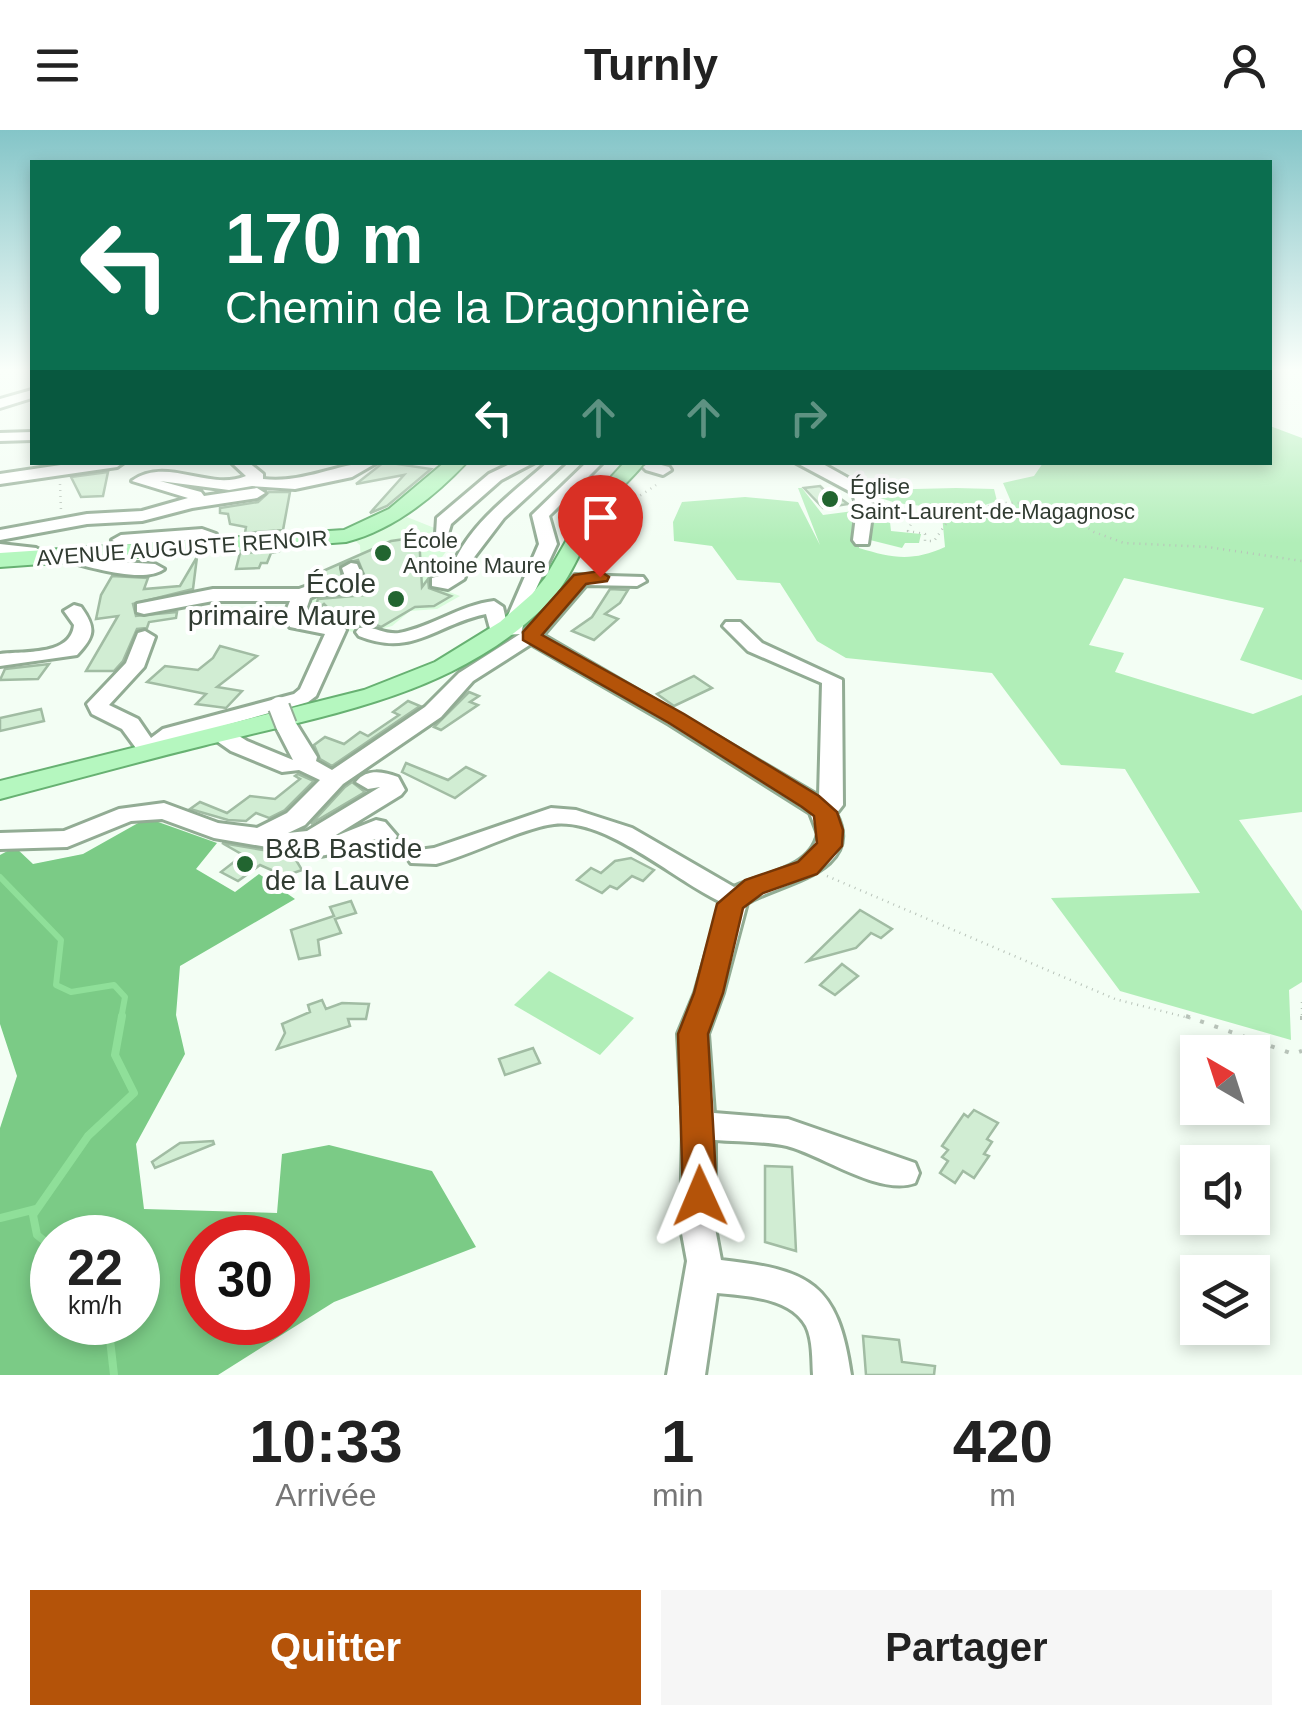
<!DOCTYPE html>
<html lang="fr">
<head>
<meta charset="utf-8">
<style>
	body { margin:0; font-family:Arial,sans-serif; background:#f6f6f6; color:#222; height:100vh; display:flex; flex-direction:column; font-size:38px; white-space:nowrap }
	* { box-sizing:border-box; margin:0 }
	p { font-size:32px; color:#767676 }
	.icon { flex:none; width:55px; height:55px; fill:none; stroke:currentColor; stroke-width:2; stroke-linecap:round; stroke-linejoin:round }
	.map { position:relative; height:1245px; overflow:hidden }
	.sheet { display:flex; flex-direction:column; background:#fff; flex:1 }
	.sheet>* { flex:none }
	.top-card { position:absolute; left:30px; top:30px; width:1242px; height:305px; border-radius:0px; box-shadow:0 5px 15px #0003; background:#0b6e4f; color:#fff; overflow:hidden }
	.needle { width:65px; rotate:321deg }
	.fabs { position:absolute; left:1180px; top:905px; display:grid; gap:20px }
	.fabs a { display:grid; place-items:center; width:90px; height:90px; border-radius:0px; background:#fff; box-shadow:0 5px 15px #0003; font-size:50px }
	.speed { position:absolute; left:30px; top:1085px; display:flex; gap:20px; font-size:50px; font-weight:700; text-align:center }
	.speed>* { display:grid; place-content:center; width:130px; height:130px; border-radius:50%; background:#fff; box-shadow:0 5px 15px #0003; line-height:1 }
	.speed small { font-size:25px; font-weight:400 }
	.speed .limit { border:15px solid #d22; background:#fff; color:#111 }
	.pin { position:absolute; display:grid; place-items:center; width:85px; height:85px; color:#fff; margin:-102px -42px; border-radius:50% 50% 50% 0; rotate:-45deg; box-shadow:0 0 10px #0007 }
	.pin .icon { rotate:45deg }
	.me { position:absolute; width:110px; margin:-55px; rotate:359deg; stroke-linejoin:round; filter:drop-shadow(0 0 8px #0008) }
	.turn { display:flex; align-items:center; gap:35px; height:210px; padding:0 30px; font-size:45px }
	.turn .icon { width:130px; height:130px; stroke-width:2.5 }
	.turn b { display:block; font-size:70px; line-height:85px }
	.lanes { display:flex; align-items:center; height:95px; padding:0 30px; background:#0003; justify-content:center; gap:50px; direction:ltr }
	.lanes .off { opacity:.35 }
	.eta { display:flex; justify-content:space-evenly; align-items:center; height:170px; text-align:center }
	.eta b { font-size:60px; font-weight:600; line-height:70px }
	.cta { display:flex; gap:20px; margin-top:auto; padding:20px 30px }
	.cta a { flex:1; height:115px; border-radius:0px; background:#b45309; color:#fff; font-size:40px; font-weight:600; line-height:115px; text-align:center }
	.cta a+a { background:#f6f6f6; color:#222 }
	header { display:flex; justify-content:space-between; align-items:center; height:130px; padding:0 30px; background:#fff; font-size:45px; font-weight:600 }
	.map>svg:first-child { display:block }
	.built { fill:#d9fcdc }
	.green { fill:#b1eeb8 }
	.forest { fill:#7bcb86; fill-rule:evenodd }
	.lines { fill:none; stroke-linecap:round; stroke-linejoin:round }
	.stream-far1 { stroke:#8fdf99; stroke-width:6 }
	.stream { stroke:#8fdf99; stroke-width:8 }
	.building { fill:#d1edd3; stroke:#a1bca3; stroke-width:2.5 }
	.minor-casing { stroke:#92ac94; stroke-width:6 }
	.major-casing { stroke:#67b172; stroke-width:4 }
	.path-far1 { stroke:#b8c3b9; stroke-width:2.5; stroke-dasharray:1 5; stroke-linecap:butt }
	.path { stroke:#b8c3b9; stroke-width:4; stroke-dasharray:4 11; stroke-linecap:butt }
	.minor { fill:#fff; fill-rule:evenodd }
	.major { fill:#b5f7bf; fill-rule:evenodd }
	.minor-bridge-casing { stroke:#92ac94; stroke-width:24; stroke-linecap:butt }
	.minor-bridge { stroke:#fff; stroke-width:20 }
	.route { fill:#b45309; stroke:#753606; stroke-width:2.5 }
	.poi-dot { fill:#226530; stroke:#fff; stroke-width:4 }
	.labels { text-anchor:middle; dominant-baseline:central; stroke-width:8; stroke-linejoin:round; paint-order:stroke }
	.far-poi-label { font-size:22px; fill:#303b31; stroke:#fff; text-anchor:start }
	.far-street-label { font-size:22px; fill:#303b31; stroke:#fff }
	.poi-label { font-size:28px; fill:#303b31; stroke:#fff; text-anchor:end }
</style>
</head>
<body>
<header><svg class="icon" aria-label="menu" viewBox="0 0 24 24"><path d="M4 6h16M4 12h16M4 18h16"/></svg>Turnly<svg class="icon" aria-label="person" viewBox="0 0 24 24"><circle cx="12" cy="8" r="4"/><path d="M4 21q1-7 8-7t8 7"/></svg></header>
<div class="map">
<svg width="1302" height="1245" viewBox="0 0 1302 1245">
	<rect width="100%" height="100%" fill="#f3fef4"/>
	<path class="built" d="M407,387L457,407L439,431L459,434L447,450L435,449L428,454L460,466L437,479L410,481L392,496L362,504L300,490L308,464L362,459L360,415L352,408L381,400Z"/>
	<g class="green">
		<path d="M1270,296L1302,308V550L1240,530L1264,478L1124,448L1089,515L1124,523L1115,542L1253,584L1302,565V682L1239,690L1302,781V852L1289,860L1291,910L1120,861L1051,768L1200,763L1125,639L1061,635L992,543L846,528L817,511L780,453L737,450L712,416L674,411L673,392L682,372L745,367L798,372L820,415L798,358H802L823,385L861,380L859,418C892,428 912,432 945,417L942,385L988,386L1012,374L1003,353L1034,346L1043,333L1270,332Z"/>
		<path d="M956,358L994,359L997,371L967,381L896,373L871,365L873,360Z"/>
		<path d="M867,373L888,374L891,401L921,404L919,413H905L902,418L870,410L871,383Z"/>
		<path d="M549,841L634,888L600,925L514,875Z"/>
	</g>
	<path class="forest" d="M147,688L217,713L196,739L235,762L259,744L295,769L180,836L176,885L185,924L136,1014L144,1079L277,1083L282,1024L329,1015L432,1041L476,1117L334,1172L218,1245H0V998L17,946L0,894V725L15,717L33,734L83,724ZM52,1108H138V1192H52ZM202,1108H288V1192H202Z"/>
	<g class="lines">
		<path class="stream-far1" d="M0,747L61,810L56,855L71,862L114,855L125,867L121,889"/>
		<g class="stream">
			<path d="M0,1088L36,1079"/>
			<path d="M52,1117L37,1105L33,1085L88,1006L134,963L115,925L122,886"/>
			<path d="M108,1192L114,1245"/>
		</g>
	</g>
	<g class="building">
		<path d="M384,332L431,339L387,376L370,383L404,345L356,354Z"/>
		<path d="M108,342L103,366L81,367L71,347Z"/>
		<path d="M820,356L828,364L833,363L848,374L823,378L804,358Z"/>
		<path d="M269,362H290L283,400L245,403L246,397L230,394L228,384L220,383V378L258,372Z"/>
		<path d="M419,407L422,457L428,449L429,458L451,466L434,476L415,477L381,497L353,485L344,493L325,487L331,481L324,474L314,482L318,469L365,465L370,459L358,430L340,435L342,449L321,450L323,441L391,411Z"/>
		<path d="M280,421L271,423L267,433H261L259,438L236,439L240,423Z"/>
		<path d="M197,427L193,459L133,474L136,486L177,482L176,488L149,492L147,498L137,499L123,531L114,541H86L118,486L96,489L101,465L112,446L148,448L144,459L180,456Z"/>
		<path d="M610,459L628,460L620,473L605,484L618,489L594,510L572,501L592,487Z"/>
		<path d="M220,516L257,526L217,557L242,561L226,578L196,574L206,564L147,552L165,536L198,540L213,528Z"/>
		<path d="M49,534L38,549L0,550L5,539Z"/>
		<path d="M694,546L712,558L674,576L657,564Z"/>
		<path d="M469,562L479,566L470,572L478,575L441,600L434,597Z"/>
		<path d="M408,571L420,576L332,636L320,629L314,615L325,607L344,614L360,602L368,606L399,585L393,582Z"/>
		<path d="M41,579L44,591L0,601V588Z"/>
		<path d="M406,633L448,650L466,637L485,646L455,668L402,642Z"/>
		<path d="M298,644L314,651L285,680L269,688L256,683L246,691L228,690L190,679L200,672L227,683L250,666L275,669L300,649L295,646Z"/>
		<path d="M352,652L365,662L311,694L345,657Z"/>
		<path d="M222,713L293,725L302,740L279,748L276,742L260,735L238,751L221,742L243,725Z"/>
		<path d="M631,728L654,740L643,751L632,746L617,759L610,756L602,763L577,750L591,738L601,743L615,731Z"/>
		<path d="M351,771L356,783L335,789L341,803L318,810L320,825L299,829L291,800L334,786L330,777Z"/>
		<path d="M860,780L892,799L881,808L871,803L856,818L808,831Z"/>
		<path d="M842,834L858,846L835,865L820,855Z"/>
		<path d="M322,870L326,879L342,873L369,874L366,889H348L350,896L277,919L285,903L282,894L310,882L308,875Z"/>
		<path d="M533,918L540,933L505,945L499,929Z"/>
		<path d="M974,980L998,993L987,1009L992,1012L984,1024L989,1026L974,1048L963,1041L955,1053L940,1043L948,1031L942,1027L948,1020L942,1016L964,984L968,987Z"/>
		<path d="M213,1011L214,1014L155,1038L152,1032L180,1013Z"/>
		<path d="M765,1036L792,1037L796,1121L765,1112Z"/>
		<path d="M863,1206L899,1210L902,1232L935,1236L934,1245H866Z"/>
	</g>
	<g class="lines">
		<g class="minor-casing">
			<g id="minor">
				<path d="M32,260V268L0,278V269Z"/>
				<path d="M32,302V310L0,311V303Z"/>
				<path d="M81,332H124L117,337L0,354V344Z"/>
				<path d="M231,332H248L263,344V349C305,354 339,332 378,332L352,347L295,359L252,356L229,360L160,351L201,362L204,366L257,358L265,363L257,368L192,378L142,391L87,394L0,410V400L87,384L142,381L188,368L132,351C167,326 209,362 246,346Z"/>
				<path d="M514,332H535L501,350L451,394L448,404H436L437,388L489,344Z"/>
				<path d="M548,332H565L504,388L472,430L464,449L448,459L432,456V448L450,443C465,396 513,363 548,332Z"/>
				<path d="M587,332H603L549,386L557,414L527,478L521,504L575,445L643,447L646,451L637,456L586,455L543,505L819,666L822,553L748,521L723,496L726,492H740L762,513L842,550L843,675L836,684C866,742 780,753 747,773L723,863L708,904L714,983L788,989L915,1033L919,1043L915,1053C879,1066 822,1025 787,1016C764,1011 738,1012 715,1010V1098L721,1130C810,1140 838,1153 851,1245H813C812,1230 813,1210 806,1196C790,1167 746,1166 717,1163L705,1245H667L687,1131L681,1098L683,995L678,904L695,863L721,772C674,750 607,688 554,694C522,698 470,725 436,734L411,733L407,727L411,721L434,718L551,678L576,680L632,698L734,757C763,743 810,740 818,704L810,683L669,594L531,514L473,551L441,587L343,654L305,695L288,703L307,701L380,657L368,659L356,652C367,638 384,642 398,647L405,660L401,665L331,708L376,690L385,692L397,706L394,712L385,714L374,709L347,721L320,726L214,708L162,689L131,691L67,717L0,719V703L64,701L119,679L164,673L218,693L257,698L287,683L320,650L299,640L282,642L231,621L211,607L209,600L179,609L157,625H141L122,599L92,584L87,574L126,533L138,503L145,501L155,507L144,537L109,575L138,589L151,608L163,599L294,564L300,559L325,504L290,497L284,486L290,471H213L144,484L137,482V474L213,459H299L313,454L347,452L342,438L351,433L357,434L367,457L365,461L317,465L310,468L304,486L343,496L346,500L316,566L308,572L223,596L247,611L293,630L275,595L278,590H294L317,627L316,631L332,640L425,577L459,543L520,504L492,506L486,484C436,494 413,528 359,506L356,502L359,498C374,495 384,505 399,503C432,497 460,475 494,471L503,477L506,490L539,414L532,385Z"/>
				<path d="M650,332L669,337L671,340L663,345L646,340L643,337Z"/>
				<path d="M795,332L823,334L866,358L873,378L868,414H856L853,410L857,378L853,363Z"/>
				<path d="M202,399L216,404L217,420H205L199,409L121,415L112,410L121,405Z"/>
				<path d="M0,414L36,418L45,423L39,432L33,433L25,427L0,424Z"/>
				<path d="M70,421L104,431L155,434L164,439C144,454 88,437 64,430V422Z"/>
				<path d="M74,475L81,477C96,498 95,506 77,525L0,536V524C24,521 71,526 74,495L64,481Z"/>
			</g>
		</g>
		<g class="major-casing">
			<g id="major">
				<path d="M445,332H467C434,367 393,400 346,412L0,437V423L344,400L389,379Z"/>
				<path d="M625,332H645C633,348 616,361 605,378C583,409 574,448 546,475C455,566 325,585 206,615C137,632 69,651 0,669V651L364,560L435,532L500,492L532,464L545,448L589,371Z"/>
			</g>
		</g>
		<g class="path-far1">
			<path d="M60,354L61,381"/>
			<path d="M883,372L910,383L913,389L908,401L925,404V411H934L950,388L999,373H1025L1059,377L1094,402L1124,413L1208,417L1302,431"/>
			<path d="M589,435L613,407C609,379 637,369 656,355"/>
			<path d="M827,746L1115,869L1193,889"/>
			<path d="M1302,872V889"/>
		</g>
		<g class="path">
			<path d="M1186,886L1293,924L1302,921"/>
			<path d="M1302,886V890"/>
		</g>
		<use href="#minor" class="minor"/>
		<use href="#major" class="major"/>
		<g class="minor-bridge-casing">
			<path id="minor-bridge" d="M279,577L286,595"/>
		</g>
		<use href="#minor-bridge" class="minor-bridge"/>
	</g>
	<linearGradient id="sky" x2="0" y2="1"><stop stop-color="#84c5c8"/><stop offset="0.58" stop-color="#fafffa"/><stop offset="1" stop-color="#fafffa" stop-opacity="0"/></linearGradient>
	<rect width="1302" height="413" fill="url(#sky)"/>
	<path class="route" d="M600,441L609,447L607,451L586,454L542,505L684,584L819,666L837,682L843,700L842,716L817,744L763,763L743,778L723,863L708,904L717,1066L712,1077L700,1082L688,1077L683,1066L678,904L694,863L717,774L745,750L798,732L817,713L814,686L802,677L669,593L523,510V502L574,445Z"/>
	<g class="poi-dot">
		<circle cx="830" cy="369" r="10"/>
		<circle cx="383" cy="423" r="10"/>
		<circle cx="396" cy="469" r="10"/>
		<circle cx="245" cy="734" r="10"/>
	</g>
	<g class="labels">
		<g class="far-poi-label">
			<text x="850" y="356">Église<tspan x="850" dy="25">Saint-Laurent-de-Magagnosc</tspan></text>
			<text x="403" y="410">École<tspan x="403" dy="25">Antoine Maure</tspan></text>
		</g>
		<g class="far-street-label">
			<text transform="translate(182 418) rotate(-4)">AVENUE AUGUSTE RENOIR</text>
		</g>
		<g class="poi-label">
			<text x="376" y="453">École<tspan x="376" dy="32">primaire Maure</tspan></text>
			<text x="265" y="718" text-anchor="start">B&amp;B Bastide<tspan x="265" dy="32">de la Lauve</tspan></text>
		</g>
	</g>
</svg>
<div class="fabs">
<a><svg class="needle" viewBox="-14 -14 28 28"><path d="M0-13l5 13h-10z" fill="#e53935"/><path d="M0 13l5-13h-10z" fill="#767676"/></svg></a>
<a><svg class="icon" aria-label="sound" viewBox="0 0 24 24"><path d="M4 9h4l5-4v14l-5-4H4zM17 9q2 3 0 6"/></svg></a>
<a><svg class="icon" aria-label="layers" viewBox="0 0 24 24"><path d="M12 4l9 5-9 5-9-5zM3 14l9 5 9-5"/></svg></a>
</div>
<div class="speed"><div>22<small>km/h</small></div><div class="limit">30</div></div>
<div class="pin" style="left:600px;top:447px;background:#d93025"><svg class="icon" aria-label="arrive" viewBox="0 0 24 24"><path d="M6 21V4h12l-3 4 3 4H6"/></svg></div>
<svg class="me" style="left:700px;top:1066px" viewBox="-20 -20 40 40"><path d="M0-17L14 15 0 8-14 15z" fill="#b45309" stroke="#fff" stroke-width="4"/></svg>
<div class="top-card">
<div class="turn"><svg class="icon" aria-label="left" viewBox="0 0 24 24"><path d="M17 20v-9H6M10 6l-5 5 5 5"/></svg><div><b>170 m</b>Chemin de la Dragonnière</div></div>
<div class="lanes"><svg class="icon" aria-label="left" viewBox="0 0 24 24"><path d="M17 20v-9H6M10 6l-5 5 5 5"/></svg><svg class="icon off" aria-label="ahead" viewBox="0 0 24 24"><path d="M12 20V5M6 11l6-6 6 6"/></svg><svg class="icon off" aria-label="ahead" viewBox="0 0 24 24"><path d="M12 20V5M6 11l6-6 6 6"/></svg><svg class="icon off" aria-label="right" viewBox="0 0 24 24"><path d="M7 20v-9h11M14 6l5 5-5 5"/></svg></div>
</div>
</div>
<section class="sheet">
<div class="eta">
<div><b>10:33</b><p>Arrivée</p></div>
<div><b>1</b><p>min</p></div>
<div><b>420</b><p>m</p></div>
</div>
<div class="cta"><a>Quitter</a><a>Partager</a></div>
</section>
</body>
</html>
